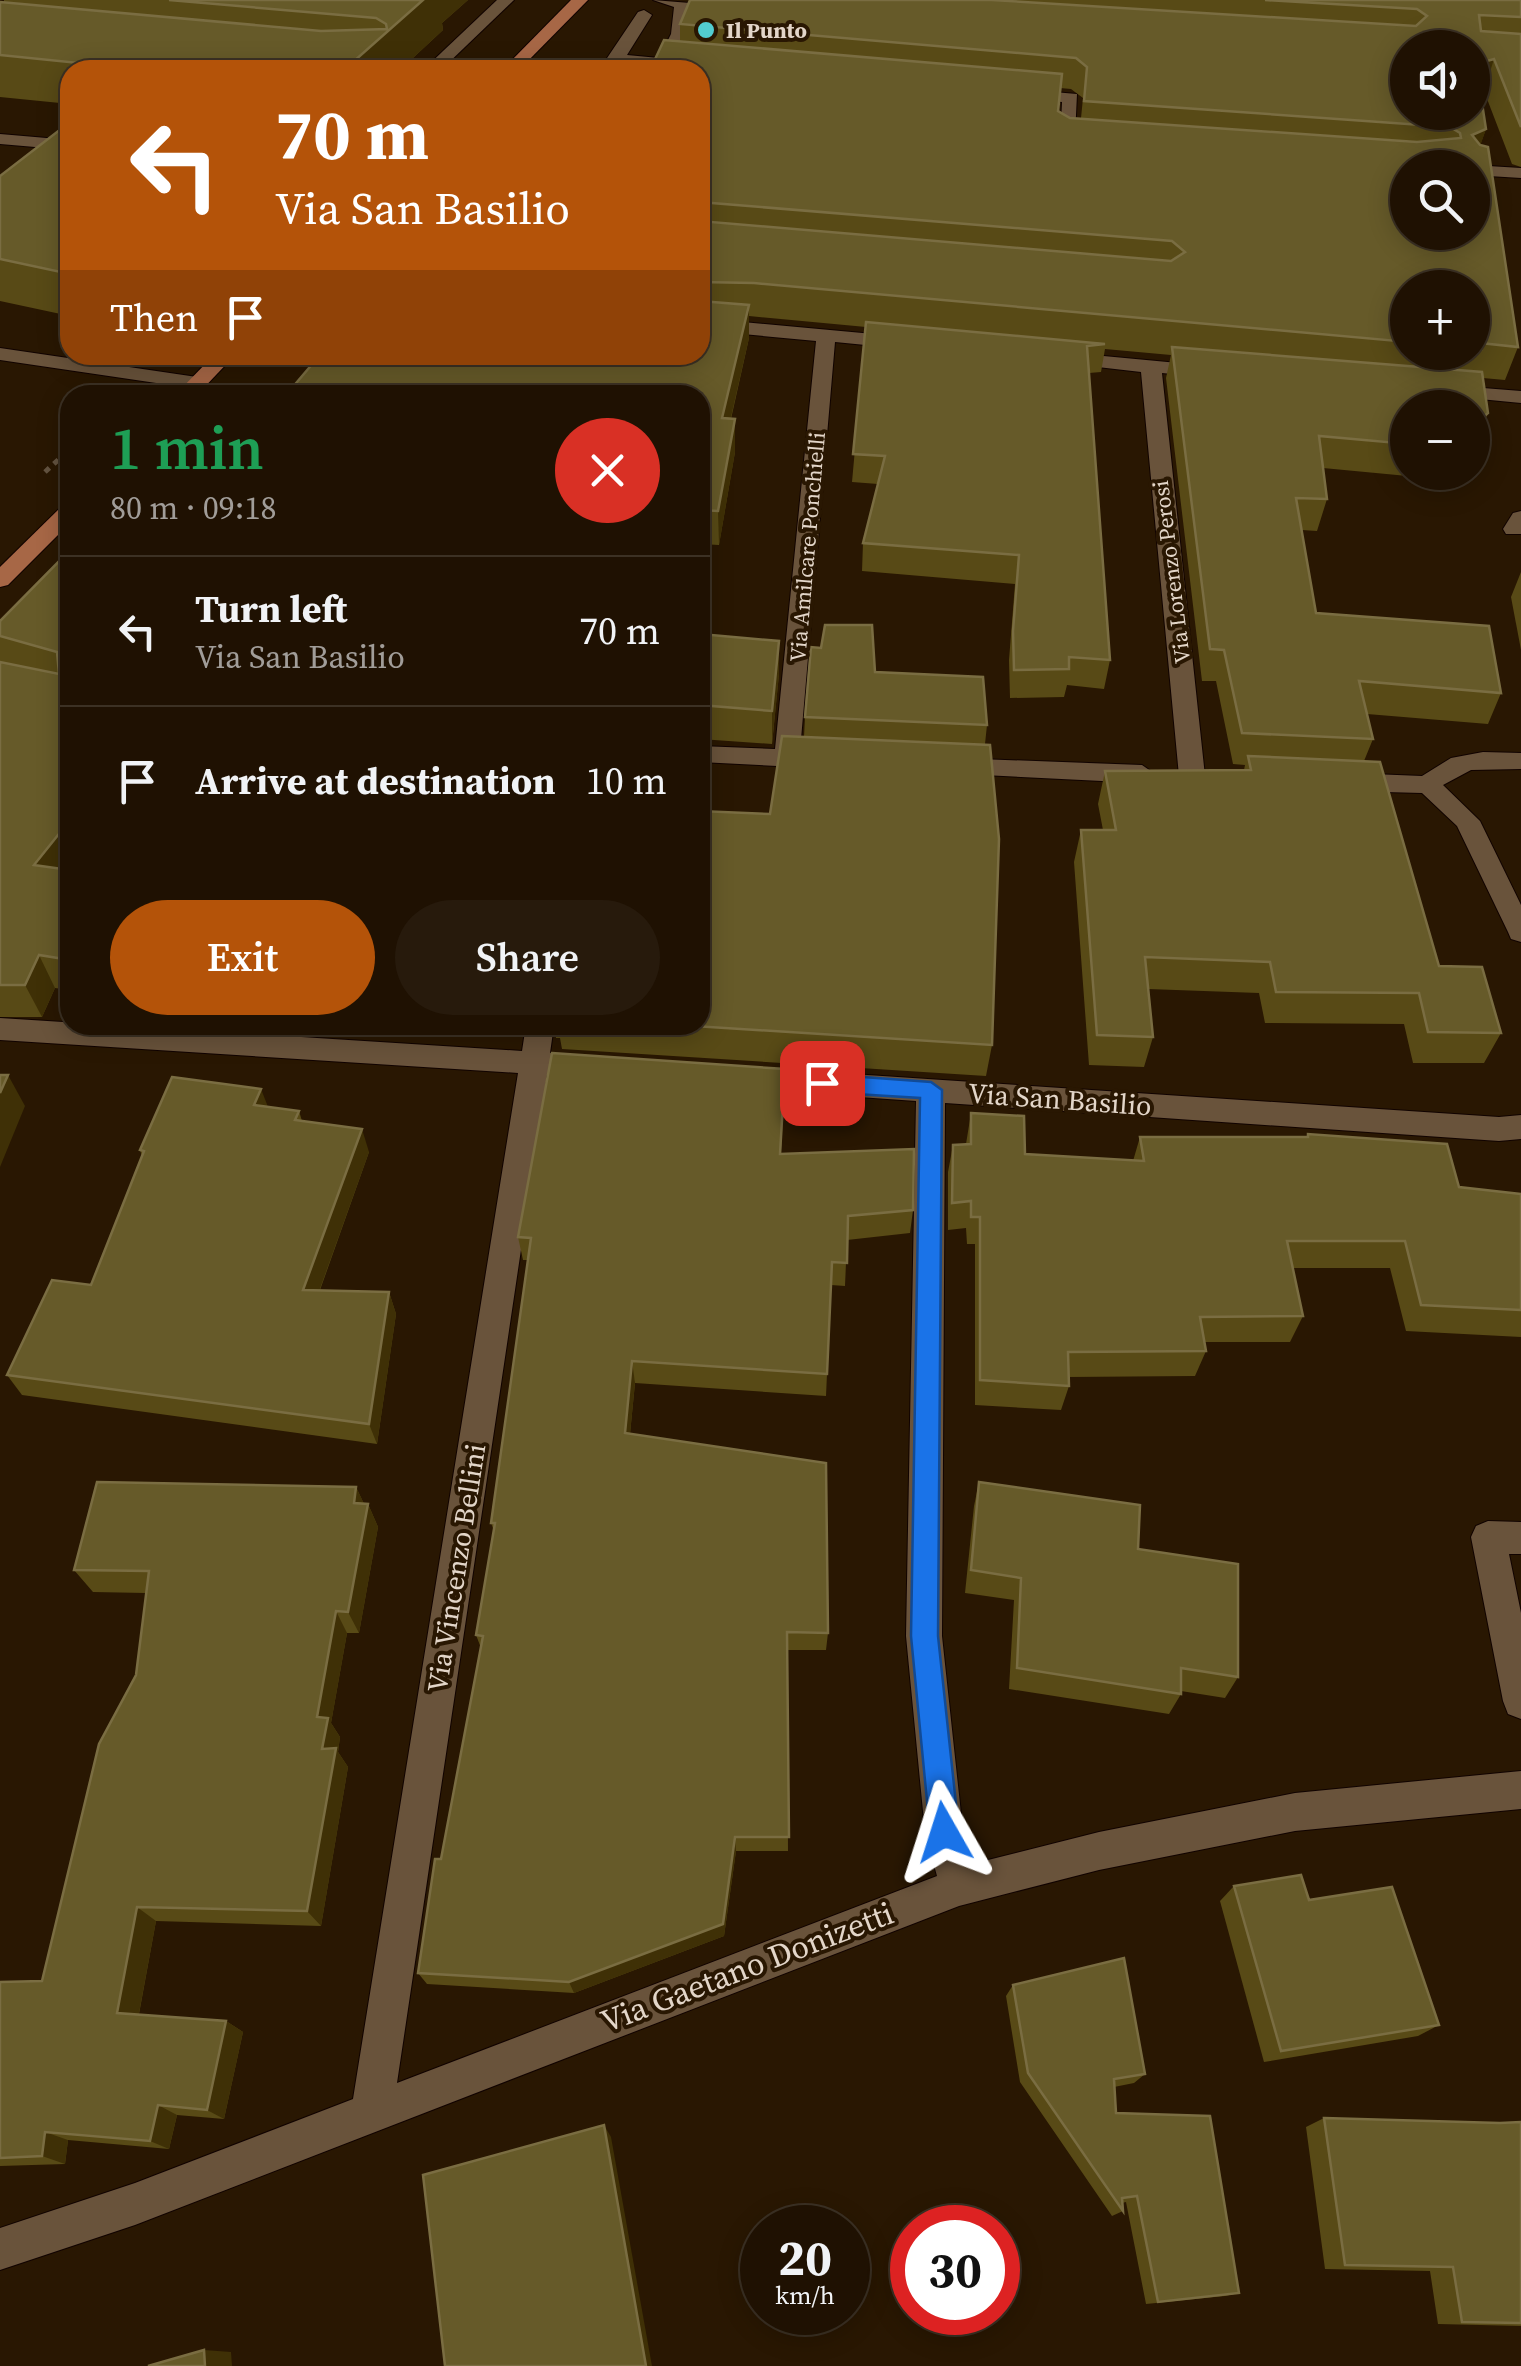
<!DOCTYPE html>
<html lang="en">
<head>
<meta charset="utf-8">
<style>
	body { margin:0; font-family:"Source Serif 4",serif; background:#271a0c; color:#f1f3f6; height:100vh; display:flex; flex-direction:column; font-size:38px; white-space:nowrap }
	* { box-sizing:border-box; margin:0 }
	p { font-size:32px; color:#a19d99 }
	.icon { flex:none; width:55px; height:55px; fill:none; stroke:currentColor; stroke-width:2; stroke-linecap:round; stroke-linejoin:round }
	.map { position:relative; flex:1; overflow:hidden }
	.drawer { position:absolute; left:60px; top:385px; width:650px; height:650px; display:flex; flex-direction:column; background:#1f1102; border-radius:30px; box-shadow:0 5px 25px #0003,0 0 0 2px #3c3124 }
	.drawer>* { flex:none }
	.guide { position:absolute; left:60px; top:60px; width:650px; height:305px; border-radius:30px; box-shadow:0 5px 25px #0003,0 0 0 2px #3c3124; background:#b45309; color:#fff; overflow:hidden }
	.controls { position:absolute; left:1390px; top:30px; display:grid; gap:20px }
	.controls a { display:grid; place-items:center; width:100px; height:100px; border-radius:50%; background:#1f1102; box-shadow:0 5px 25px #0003,0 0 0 2px #3c3124; font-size:50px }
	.speed { position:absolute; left:740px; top:2205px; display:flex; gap:20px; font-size:50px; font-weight:700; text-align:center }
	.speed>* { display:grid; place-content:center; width:130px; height:130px; border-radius:50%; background:#1f1102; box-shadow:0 5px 25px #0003,0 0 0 2px #3c3124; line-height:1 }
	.speed small { font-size:25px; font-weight:400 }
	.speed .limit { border:15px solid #d22; background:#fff; color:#111 }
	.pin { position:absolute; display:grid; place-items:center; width:85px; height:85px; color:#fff; margin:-42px; border-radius:20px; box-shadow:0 5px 15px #0006 }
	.me { position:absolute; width:110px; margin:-55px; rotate:354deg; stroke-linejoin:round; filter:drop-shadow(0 0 8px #0008) }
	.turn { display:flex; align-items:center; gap:35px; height:210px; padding:0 50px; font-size:45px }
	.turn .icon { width:130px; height:130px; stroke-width:2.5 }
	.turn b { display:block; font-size:70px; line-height:85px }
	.then { display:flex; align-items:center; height:95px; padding:0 50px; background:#0003; gap:20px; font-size:38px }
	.round { display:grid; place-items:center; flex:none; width:105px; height:105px; border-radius:52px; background:#271a0c }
	.summary { display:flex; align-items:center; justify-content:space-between; height:170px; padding:0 50px }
	h1 { font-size:60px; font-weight:600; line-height:75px; color:#1e9e55 }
	.button { display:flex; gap:20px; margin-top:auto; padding:20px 50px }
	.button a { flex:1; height:115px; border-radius:60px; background:#b45309; color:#fff; font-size:40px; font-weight:600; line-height:115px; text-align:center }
	.button a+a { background:#271a0c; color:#f1f3f6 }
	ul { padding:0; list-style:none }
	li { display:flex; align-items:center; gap:30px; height:150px; padding:0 50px; border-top:2px solid #3c3124 }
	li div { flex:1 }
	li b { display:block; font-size:38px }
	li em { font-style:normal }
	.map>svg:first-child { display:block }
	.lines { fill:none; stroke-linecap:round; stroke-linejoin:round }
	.minor-casing { stroke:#110300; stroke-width:2 }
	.major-casing { stroke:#110300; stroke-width:2 }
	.path { stroke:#635340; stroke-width:5; stroke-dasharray:6 6; stroke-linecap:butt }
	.minor { fill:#69533b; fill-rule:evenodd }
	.major { fill:#a76746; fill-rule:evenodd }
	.wall { fill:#584a16; fill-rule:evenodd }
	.shaded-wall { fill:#3f3006 }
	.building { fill:#665a29; stroke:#7a6d42; stroke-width:2.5; fill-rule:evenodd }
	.route { fill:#1a73e8; stroke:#114b97; stroke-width:2.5 }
	.poi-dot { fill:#52cdd0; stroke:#291702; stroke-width:4 }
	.labels { text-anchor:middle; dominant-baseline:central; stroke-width:8; stroke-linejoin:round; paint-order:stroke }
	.far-poi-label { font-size:22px; font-weight:bold; fill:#e3d6c9; stroke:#291702; text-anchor:start }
	.far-street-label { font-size:22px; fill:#e3d6c9; stroke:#291702 }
	.street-label { font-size:28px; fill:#e3d6c9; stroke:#291702 }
	.near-street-label { font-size:32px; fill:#e3d6c9; stroke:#291702 }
</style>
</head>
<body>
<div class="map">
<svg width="1521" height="2366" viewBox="0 0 1521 2366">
	<rect width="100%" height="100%" fill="#291702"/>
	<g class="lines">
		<g class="minor-casing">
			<g id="minor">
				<path d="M497,0H514L441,70H423Z"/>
				<path d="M653,0L690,3L687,34L674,59L699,63V69L653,70L620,64L616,70H599L638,12L644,10L652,15L627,55L659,58L671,34L674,7Z"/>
				<path d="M1018,89L1077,94L1075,136L1089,138V146L1060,145L1062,102L1012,98V90Z"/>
				<path d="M0,134L70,140V150L0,144Z"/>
				<path d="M1472,165L1521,168V178L1472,175V168H1465Z"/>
				<path d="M700,318L906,337L916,343L906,349L835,342L800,751L826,754L829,760L826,766L817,768L700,762V746L775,749L816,341L700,330Z"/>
				<path d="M0,348L197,377L207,383L197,389L0,360Z"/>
				<path d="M1061,352L1210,366L1220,372L1210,378L1162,373L1205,776L1201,782H1183L1179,776L1141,372L1054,362V354Z"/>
				<path d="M286,355H361C347,366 300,366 286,355Z"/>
				<path d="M1445,385L1521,391V403L1438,395L1435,391Z"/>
				<path d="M1521,511V534H1506L1503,529L1513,513Z"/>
				<path d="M1483,752L1521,753V769L1471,770L1443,785L1480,821L1521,905V942L1511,939L1508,932L1457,826L1422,793L1347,791L1334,782L1347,773L1422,776L1451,758Z"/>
				<path d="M953,758L1142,765L1155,774L1142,783L944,773L941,767Z"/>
				<path d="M0,1018L522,1051L526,1025H554L550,1053L600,1059L604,1067L600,1075L590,1078L547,1075L397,2083L937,1876L925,1832L906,1636L916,1101L746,1089L736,1086L732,1078L736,1070L746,1067L1499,1117L1521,1115V1139L1499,1141L945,1103L942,1636L963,1832L972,1864L1099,1832L1295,1793L1521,1771V1809L1295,1831L1099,1870L959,1906L135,2225L0,2270V2228L135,2183L353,2099L518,1073L0,1040Z"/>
				<path d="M1488,1521L1521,1522V1554H1509L1521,1613V1719L1508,1714L1503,1701L1471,1537L1476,1526Z"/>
			</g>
		</g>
		<g class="major-casing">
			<g id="major">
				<path d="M571,0H588L519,70H502Z"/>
				<path d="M214,355H235L197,395H175Z"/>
				<path d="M70,504V523L8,585L0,587V567L62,506Z"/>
			</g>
		</g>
		<path class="path" d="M45,472L70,449"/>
		<use href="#minor" class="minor"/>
		<use href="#major" class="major"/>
	</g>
	<g class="wall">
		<path d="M4,0H468L442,23L443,30L400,70H70V104L0,97V2L4,3Z"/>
		<path d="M690,0H1521V167L1512,164L1484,91L1480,92L1486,129L1480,145L1518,347L1505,380L1483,378L1488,413L1476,444L1408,408V472H1447L1439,479L1323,468L1327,499L1317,531L1302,530L1316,613L1501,693L1488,724L1367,714L1373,739L1364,761L1439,966L1501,1033L1484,1063H1413L1404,1024L1265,1023L1259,993L1148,989L1153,1037L1144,1067L1089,1065L1074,862L1081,830H1103L1098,804L1105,771L1244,770L1245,765L1233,764L1216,681H1202L1166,378L1171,355L1105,349L1101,372L1089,373L1110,660L1104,689L1067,685L1064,697L1010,698L1009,660L1015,584L862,571L863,543L878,484L852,482L866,327L749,316V338L731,419H735V452L719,545L701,544L700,552V70L680,42V24ZM1060,88L1071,89L1083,98L1081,118H1070L1058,111ZM1408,288H1472V352H1408Z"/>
		<path d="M70,122V316L0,301V176Z"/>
		<path d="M70,550V990L55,988L42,1017H0V621Z"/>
		<path d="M1521,572V650L1511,597Z"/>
		<path d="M700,634L779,674L772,744L700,739Z"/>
		<path d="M875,672L987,725L985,744L992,1045L986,1076L562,1049L560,1038H556L554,1025H700L770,814L804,737L805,717Z"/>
		<path d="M365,1025H440L439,1031L366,1028Z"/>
		<path d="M784,1094L781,1154L913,1210L910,1233L847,1240L845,1286L831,1285L826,1396L635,1383L630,1434L828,1633L826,1650H787L788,1851H736L724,1936L574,1993L427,1984L418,1973L441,1859L481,1648L476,1635L494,1531L491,1523L528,1260H523L518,1237Z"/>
		<path d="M268,1107L299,1111L302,1121L369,1152L320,1290L389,1292L396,1314L377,1444L22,1395L7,1375L91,1285L142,1156L140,1150Z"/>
		<path d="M971,1113L1025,1154L1133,1161L1140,1137H1306L1308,1134L1459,1187L1521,1194V1337L1406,1331L1390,1268H1293L1303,1316L1290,1342H1204L1206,1351L1195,1376L1068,1377L1069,1386L1061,1410L975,1405V1244H967L966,1228L948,1230V1172L953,1145L966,1144Z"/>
		<path d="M979,1482L1138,1549L1238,1677L1225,1698L1181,1691V1694L1169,1714L1009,1689L1014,1600L965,1593L974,1506Z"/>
		<path d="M356,1487L364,1504H368L378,1527L359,1633H347L331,1723L340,1737L338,1752L348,1767L321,1926L156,1921L139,2014L226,2021L243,2032L224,2119L177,2115L169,2149L68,2140L65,2164L0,2166V1982L42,1981L136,1675L146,1593L93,1592L74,1570Z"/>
		<path d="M1234,1886L1309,1900L1439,2025L1418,2036L1264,2062L1220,1901Z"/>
		<path d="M1013,1985L1145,2074L1134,2083L1114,2087L1116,2113L1239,2293L1225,2296L1146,2304L1126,2202L1122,2203L1123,2211L1112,2216L1020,2082L1006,1996Z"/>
		<path d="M1324,2118L1500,2123L1521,2122V2326L1438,2324L1430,2271L1325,2269L1306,2127Z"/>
	</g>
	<g class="shaded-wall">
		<path d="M423,0H468L442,23L443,30L400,70H344Z"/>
		<path d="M1494,59L1484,91L1472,94L1476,64Z"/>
		<path d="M1486,129L1475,161L1472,135Z"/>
		<path d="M749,305V338L723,452L722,418Z"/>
		<path d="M1488,413L1476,444L1472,448V427Z"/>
		<path d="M735,419V452L719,545L718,511Z"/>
		<path d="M700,510L701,544L700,552Z"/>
		<path d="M779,641V674L772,744V711Z"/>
		<path d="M70,820V872L34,865Z"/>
		<path d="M39,955L55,988L42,1017L25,985Z"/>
		<path d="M8,1075L25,1106L0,1167V1093Z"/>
		<path d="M261,1089L270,1112L254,1105Z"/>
		<path d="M362,1129L369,1152L312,1311L303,1290Z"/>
		<path d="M389,1292L396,1314L377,1444L369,1424Z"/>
		<path d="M632,1361L635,1383L628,1454L625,1433Z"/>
		<path d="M356,1487L367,1510L368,1504L378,1527L359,1633L348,1612L354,1503Z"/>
		<path d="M336,1611L347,1633L331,1723L340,1737L338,1752L348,1767L321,1926L307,1911L322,1749L317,1717Z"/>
		<path d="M735,1837L736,1851L724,1936L574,1993L569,1982Z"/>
		<path d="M137,1907L156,1921L137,2024L117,2013Z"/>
		<path d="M226,2021L243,2032L224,2119L207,2110Z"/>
		<path d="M158,2105L177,2115L169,2149L150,2141Z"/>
		<path d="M604,2125L611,2137L652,2366H646Z"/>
		<path d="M45,2132L68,2140L65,2164L42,2156Z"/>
		<path d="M204,2350L231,2352L232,2366H205Z"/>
	</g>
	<g class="building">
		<path d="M169,0H423L344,70H136L138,69L0,55V2L321,31L387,29L386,24L376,18Z"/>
		<path d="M690,0H992L1416,26L1427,16L1417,9L1265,0H1521V17L1479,15L1481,31L1521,34V127L1494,59L1476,64L1486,129L1472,135L1480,145L1488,147L1518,347L1480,343L1481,349L1472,348V288H1408V342L754,283L700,282V221L1171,261L1185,252L1172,241L700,202V70H650L664,40L1062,74L1058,111L1070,118L1417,142L1461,138L1460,133L1450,127L1084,101L1087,67L1076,58L680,24ZM1408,48H1472V112H1408ZM1408,168H1472V232H1408Z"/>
		<path d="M70,122V274L0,259V176Z"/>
		<path d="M700,301L749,305L722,418L735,419L718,511L700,510V512V395H286L320,355H700Z"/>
		<path d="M866,322L1105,344L1087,346L1110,660L1069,657V669L1014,670L1013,631L1019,555L863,543L885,456L853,454Z"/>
		<path d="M1172,347L1482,372L1488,413L1472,427V408H1408V444L1319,436L1327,499L1296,498L1316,613L1489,626L1501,693L1359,681L1373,739L1242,733L1224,650L1210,649Z"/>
		<path d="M70,550V820L34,865L70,870V960L39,955L25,985H0V662L59,674L57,652L0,636V621Z"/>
		<path d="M825,625H872L875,672L983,677L987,725L805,717L811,647L821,648Z"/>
		<path d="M700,634L779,641L772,711L700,705Z"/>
		<path d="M782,736L990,745L999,839L992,1045L678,1025H700V811L770,814Z"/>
		<path d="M1248,756L1380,762L1439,966L1482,967L1501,1033L1428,1032L1419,993L1276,992L1270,962L1145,957L1153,1037L1097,1035L1081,830H1116L1105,771L1251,770Z"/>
		<path d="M552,1053L785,1069L780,1154L914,1149L913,1210L848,1216L847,1263L832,1262L827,1374L632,1361L625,1433L826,1463L828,1633L787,1632L789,1837H735L723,1924L569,1982L418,1973L435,1859H441L483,1636L476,1635L495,1523H491L531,1238L518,1237Z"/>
		<path d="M0,1075H8L0,1093Z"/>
		<path d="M172,1077L261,1089L254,1105L299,1111L295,1120L362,1129L303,1290L389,1292L369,1424L7,1375L52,1280L91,1285L144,1151L140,1150Z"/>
		<path d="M971,1113L1024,1116L1025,1154L1144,1161L1140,1137H1308V1134L1447,1144L1459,1187L1521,1194V1310L1421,1305L1405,1241H1287L1303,1316L1200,1317L1206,1351L1068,1352L1069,1386L980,1380V1217H971V1201L952,1203L953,1145L971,1144Z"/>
		<path d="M97,1482L356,1487L354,1503L368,1504L348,1612L336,1611L317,1717L328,1718L322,1749L336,1748L307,1911L137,1907L117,2013L226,2021L207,2110L158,2105L150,2141L45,2132L42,2156L0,2158V1982L42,1981L99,1744L136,1675L149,1571L74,1570Z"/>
		<path d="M979,1482L1140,1505L1138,1549L1238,1564V1677L1181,1668V1694L1017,1668L1021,1578L971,1570Z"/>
		<path d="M1301,1875L1309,1900L1392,1887L1439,2025L1281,2051L1234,1886Z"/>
		<path d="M1124,1958L1145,2074L1114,2079L1116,2113L1210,2116L1239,2293L1158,2302L1137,2196L1122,2198L1123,2211L1028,2073L1013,1985Z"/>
		<path d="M1324,2118L1500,2123L1521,2122V2323L1462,2322L1453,2267L1345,2265Z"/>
		<path d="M604,2125L646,2366H445L423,2175Z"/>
		<path d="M204,2350L205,2366H148Z"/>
	</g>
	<path class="route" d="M822,1074L931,1082L942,1090L938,1636L959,1832L954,1842L944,1846L934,1842L930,1832L911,1636L920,1098L822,1092L811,1083Z"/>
	<circle class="poi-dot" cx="706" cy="30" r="10"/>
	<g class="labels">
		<g class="far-poi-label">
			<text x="726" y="30">Il Punto</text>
		</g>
		<g class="far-street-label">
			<text transform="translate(807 547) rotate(-85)">Via Amilcare Ponchielli</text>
			<text transform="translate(1171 572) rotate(-97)">Via Lorenzo Perosi</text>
		</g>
		<g class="street-label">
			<text transform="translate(1060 1099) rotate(4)">Via San Basilio</text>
			<text transform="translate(456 1568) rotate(-81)">Via Vincenzo Bellini</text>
		</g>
		<g class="near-street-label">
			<text transform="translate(747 1967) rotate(-21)">Via Gaetano Donizetti</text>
		</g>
	</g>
</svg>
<div class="controls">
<a><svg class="icon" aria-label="sound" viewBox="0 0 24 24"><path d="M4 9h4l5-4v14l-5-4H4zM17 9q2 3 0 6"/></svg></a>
<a><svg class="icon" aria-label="search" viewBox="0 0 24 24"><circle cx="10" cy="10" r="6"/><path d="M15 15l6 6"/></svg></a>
<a>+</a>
<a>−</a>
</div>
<div class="speed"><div>20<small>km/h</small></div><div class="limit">30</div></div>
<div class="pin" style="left:822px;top:1083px;background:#d93025"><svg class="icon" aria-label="arrive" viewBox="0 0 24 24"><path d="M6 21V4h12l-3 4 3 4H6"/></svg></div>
<svg class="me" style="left:944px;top:1832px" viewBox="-20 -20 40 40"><path d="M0-17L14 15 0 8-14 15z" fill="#1a73e8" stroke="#fff" stroke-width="4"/></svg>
<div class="guide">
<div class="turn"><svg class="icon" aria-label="left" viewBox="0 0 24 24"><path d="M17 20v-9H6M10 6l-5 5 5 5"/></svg><div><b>70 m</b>Via San Basilio</div></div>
<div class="then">Then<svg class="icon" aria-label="arrive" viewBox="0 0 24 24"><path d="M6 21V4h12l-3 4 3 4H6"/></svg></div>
</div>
<section class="drawer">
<div class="summary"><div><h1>1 min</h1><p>80 m · 09:18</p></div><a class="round" style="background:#d93025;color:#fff"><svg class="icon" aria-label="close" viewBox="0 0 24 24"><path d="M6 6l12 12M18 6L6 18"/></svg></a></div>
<ul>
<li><svg class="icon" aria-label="left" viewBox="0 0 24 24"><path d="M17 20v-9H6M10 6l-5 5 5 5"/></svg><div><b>Turn left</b><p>Via San Basilio</p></div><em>70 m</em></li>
<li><svg class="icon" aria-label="arrive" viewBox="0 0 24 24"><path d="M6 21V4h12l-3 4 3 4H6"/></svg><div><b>Arrive at destination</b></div><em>10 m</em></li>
</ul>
<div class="button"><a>Exit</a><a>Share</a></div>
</section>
</div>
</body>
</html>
